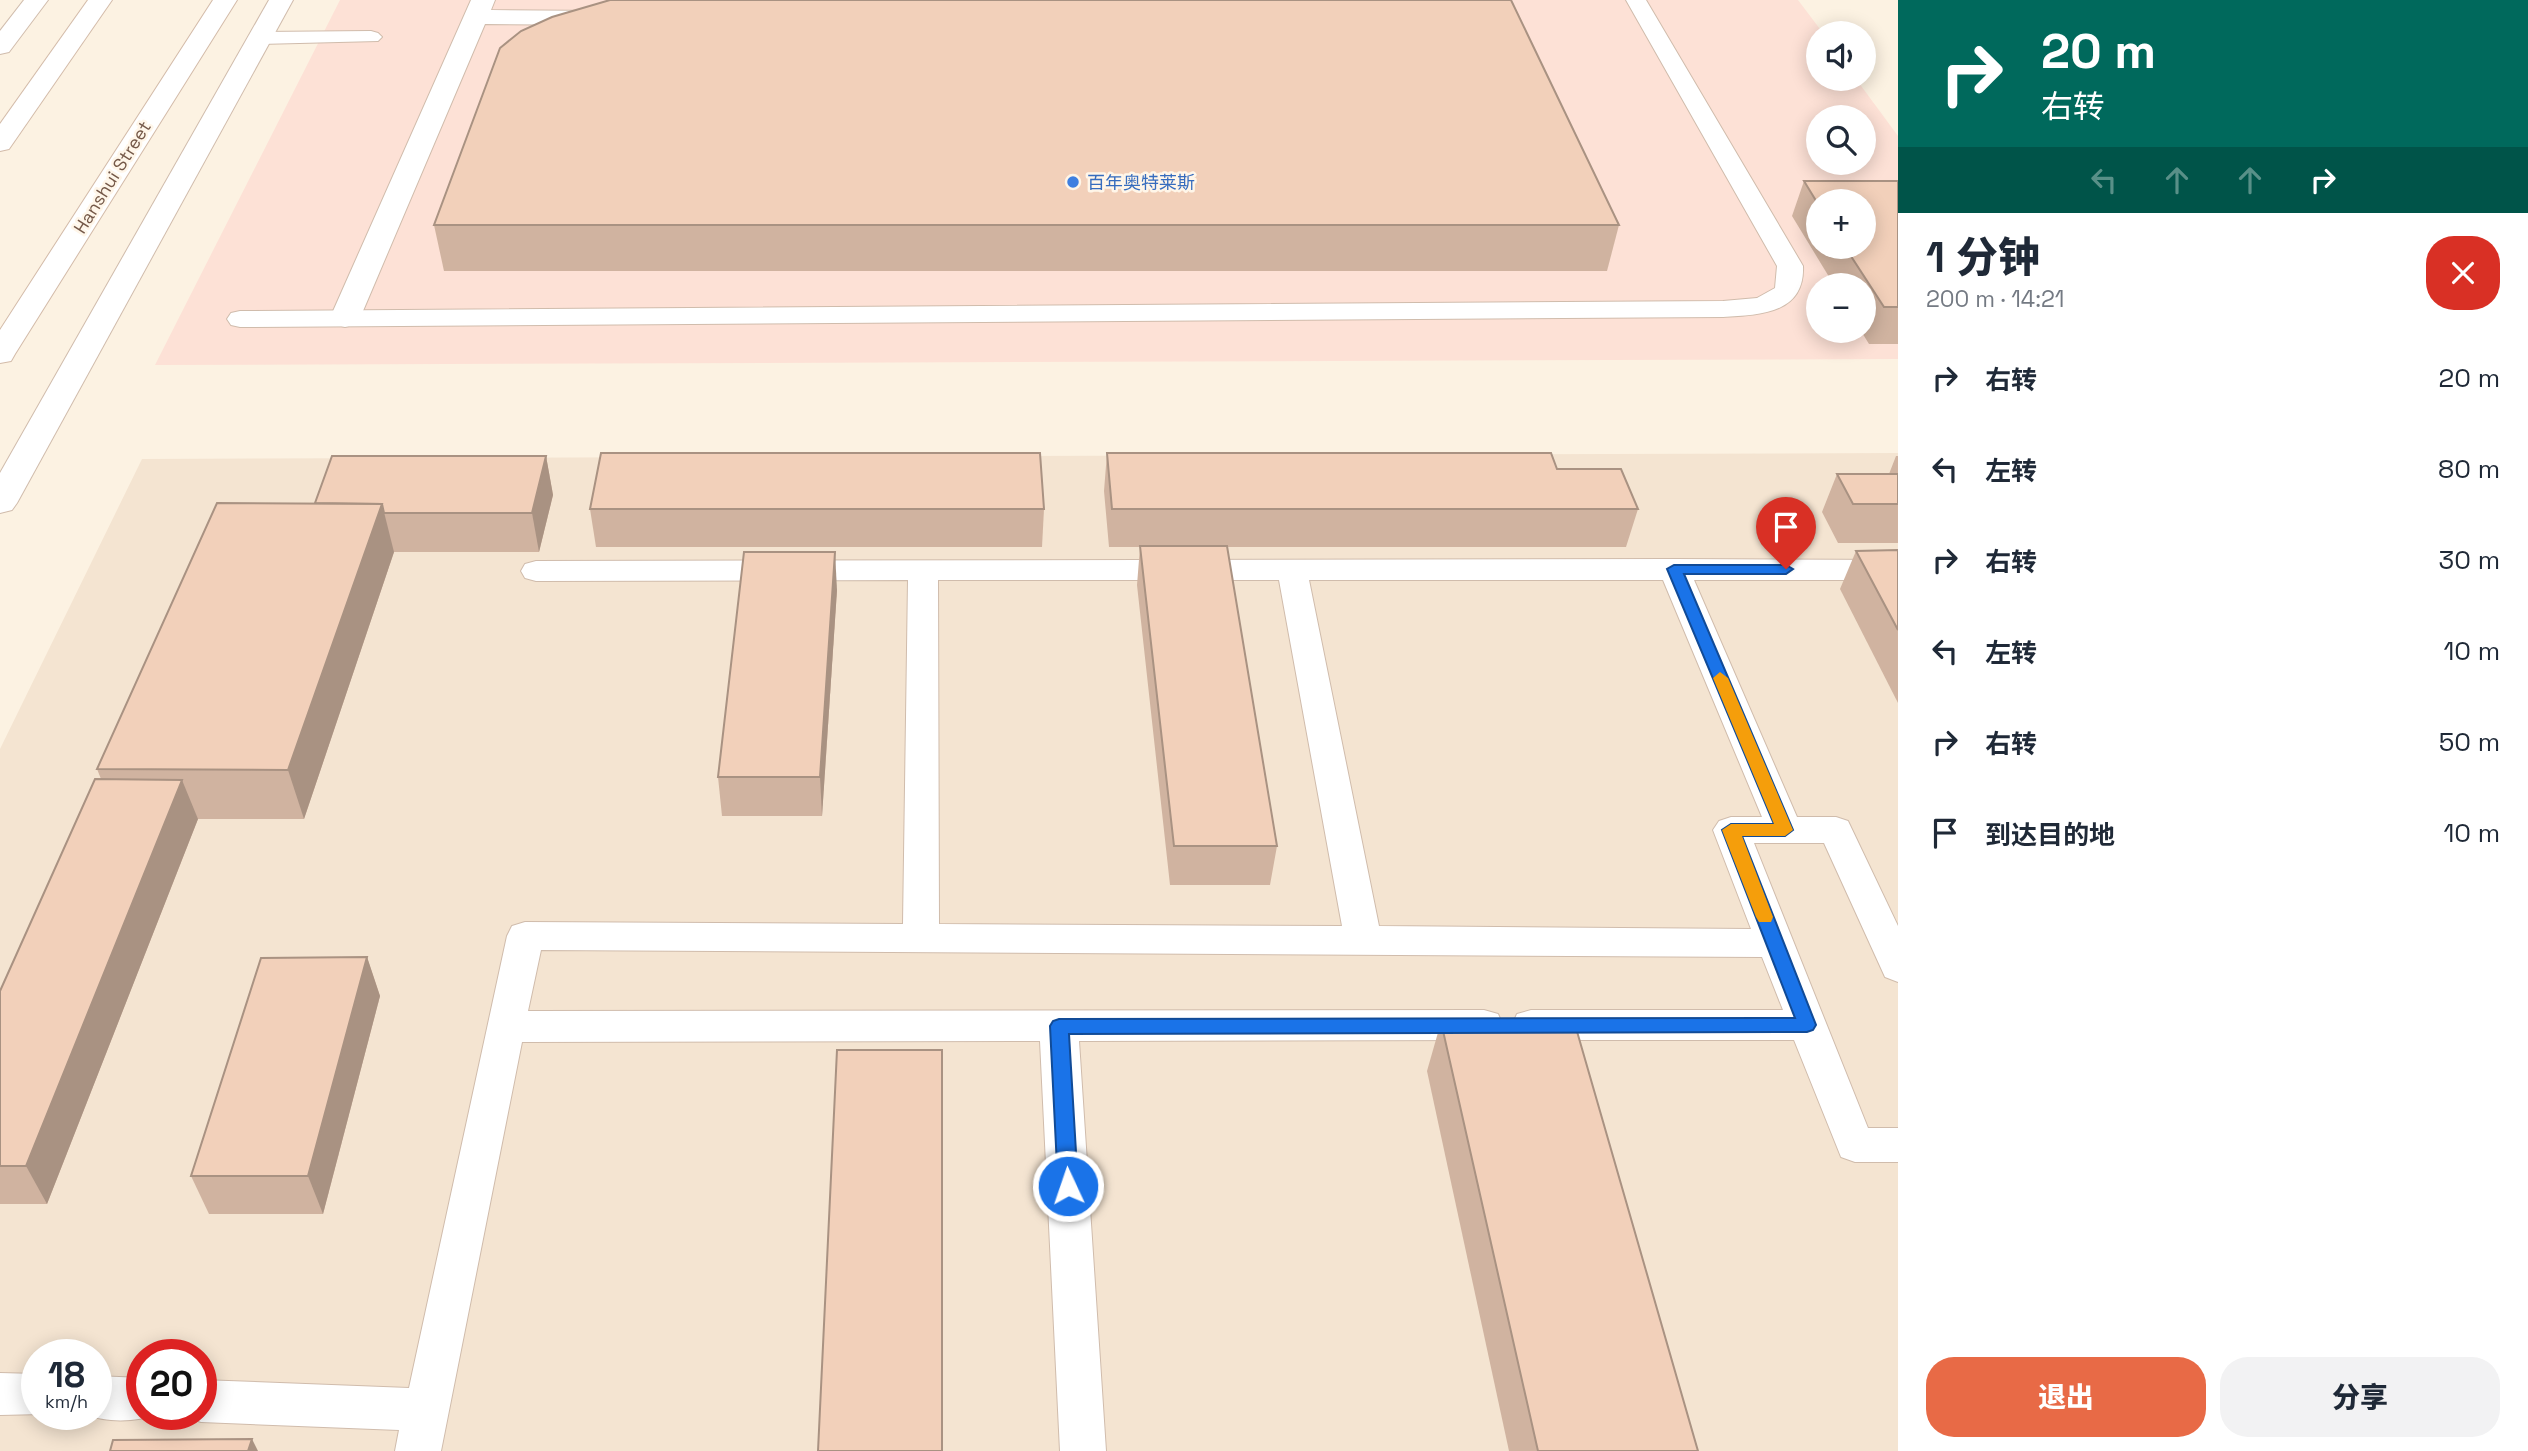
<!DOCTYPE html>
<html lang="zh">
<head>
<meta charset="utf-8">
<style>
	body { margin:0; font-family:"Space Grotesk","Noto Sans SC",sans-serif; background:#f2f2f3; color:#1f2937; height:100vh; display:flex; flex-direction:column; font-size:26px; white-space:nowrap }
	* { box-sizing:border-box; margin:0 }
	p { font-size:23px; color:#747a83 }
	.icon { flex:none; width:38px; height:38px; fill:none; stroke:currentColor; stroke-width:2; stroke-linecap:round; stroke-linejoin:round }
	.map { position:relative; flex:1; overflow:hidden }
	.details { display:flex; flex-direction:column; background:#fff; width:630px }
	.details>* { flex:none }
	.banner { background:#00695c; color:#fff; overflow:hidden }
	.buttons { position:absolute; left:1806px; top:21px; display:grid; gap:14px }
	.buttons a { display:grid; place-items:center; width:70px; height:70px; border-radius:50%; background:#fff; box-shadow:0 4px 18px #0003; font-size:35px }
	.speed { position:absolute; left:21px; top:1339px; display:flex; gap:14px; font-size:35px; font-weight:700; text-align:center }
	.speed>* { display:grid; place-content:center; width:91px; height:91px; border-radius:50%; background:#fff; box-shadow:0 4px 18px #0003; line-height:1 }
	.speed small { font-size:18px; font-weight:400 }
	.speed .limit { border:10px solid #d22; background:#fff; color:#111 }
	.pin { position:absolute; display:grid; place-items:center; width:60px; height:60px; color:#fff; margin:-72px -30px; border-radius:50% 50% 50% 0; rotate:-45deg; box-shadow:0 0 7px #0007 }
	.pin .icon { rotate:45deg }
	.me { position:absolute; width:77px; margin:-38px; rotate:357deg; stroke-linejoin:round; filter:drop-shadow(0 0 5px #0008) }
	.turn { display:flex; align-items:center; gap:24px; height:147px; padding:0 28px; font-size:32px }
	.turn .icon { width:91px; height:91px; stroke-width:2.5 }
	.turn b { display:block; font-size:49px; line-height:60px }
	.lanes { display:flex; align-items:center; height:66px; padding:0 28px; background:#0003; justify-content:center; gap:35px; direction:ltr }
	.lanes .off { opacity:.35 }
	.round { display:grid; place-items:center; flex:none; width:74px; height:74px; border-radius:28px; background:#f2f2f3 }
	.summary { display:flex; align-items:center; justify-content:space-between; height:119px; padding:0 28px }
	h1 { font-size:42px; font-weight:800; line-height:52px }
	.cta { display:flex; gap:14px; margin-top:auto; padding:14px 28px }
	.cta a { flex:1; height:80px; border-radius:28px; background:#e86a46; color:#fff; font-size:28px; font-weight:800; line-height:80px; text-align:center }
	.cta a+a { background:#f2f2f3; color:#1f2937 }
	ul { padding:0; list-style:none }
	li { display:flex; align-items:center; gap:21px; height:91px; padding:0 28px }
	li div { flex:1 }
	li b { display:block; font-size:26px }
	li em { font-style:normal }
	main { display:flex; flex:1; min-height:0 }
	.map>svg:first-child { display:block }
	.residential { fill:#f4e4d1; fill-rule:evenodd }
	.commercial { fill:#fde1d6; fill-rule:evenodd }
	.lines { fill:none; stroke-linecap:round; stroke-linejoin:round }
	.service-casing { stroke:#d0bcac; stroke-width:2 }
	.pedestrian-casing { stroke:#d0bcac; stroke-width:2 }
	.minor-casing { stroke:#d0bcac; stroke-width:2 }
	.secondary-casing { stroke:#d3bba9; stroke-width:2 }
	.service { fill:#fff; fill-rule:evenodd }
	.pedestrian { fill:#fff; fill-rule:evenodd }
	.minor { fill:#fff; fill-rule:evenodd }
	.secondary { fill:#fff; fill-rule:evenodd }
	.wall { fill:#d0b3a0; fill-rule:evenodd }
	.shaded-wall { fill:#a99282 }
	.building { fill:#f2d0ba; stroke:#a99282; stroke-width:2 }
	.route { fill:#1a73e8; stroke:#114b97; stroke-width:2 }
	.slow { fill:#f59e0b }
	.shop-dot { fill:#3f7fe0; stroke:#fff6e9; stroke-width:2.5 }
	.labels { text-anchor:middle; dominant-baseline:central; stroke-width:5; stroke-linejoin:round; paint-order:stroke }
	.far-street-label { font-size:18px; fill:#745848; stroke:#fff6e9 }
	.far-shop-label { font-size:18px; fill:#366cbe; stroke:#fff6e9; text-anchor:start }
</style>
</head>
<body>
<main>
<div class="map">
<svg width="1898" height="1451" viewBox="0 0 1898 1451">
	<rect width="100%" height="100%" fill="#fcf2e2"/>
	<path class="residential" d="M1898,453V1451H0V749L142,459ZM37,1354H96V1414H37ZM142,1354H201V1414H142Z"/>
	<path class="commercial" d="M340,0H1798L1823,33H1818V79H1856L1898,136V359L155,365ZM1818,117H1864V163H1818ZM1818,201H1864V247H1818ZM1818,285H1864V331H1818Z"/>
	<g class="lines">
		<g class="service-casing">
			<g id="service">
				<path d="M1626,0H1646L1803,266C1805,314 1759,315 1723,317L240,327L231,325L227,319L231,313L240,311L1723,301L1757,298L1775,288L1777,266Z"/>
				<path d="M371,31L378,33L382,37L378,41L260,44L253,42L249,38L253,34L260,32Z"/>
				<path d="M1674,559L1898,560V580H1694L1797,817H1836L1848,821L1898,926V982L1885,977L1824,843H1754L1868,1128H1898V1162H1855L1841,1157L1794,1040H1531L1517,1036L1512,1025L1517,1014L1531,1010H1783L1762,957L541,950L528,1011L1484,1010L1498,1014L1503,1025L1498,1036L1484,1040L1079,1041L1106,1451H1060L1040,1041L522,1042L441,1451H395L399,1430L201,1422L185,1416L184,1414H201V1380L409,1388L507,936L512,926L525,922L903,924L908,580L536,581L525,578L521,571L525,564L536,561ZM938,580H1279L1342,926L939,924ZM1309,580H1663L1762,817H1731L1719,821L1713,830L1751,929L1379,926Z"/>
				<path d="M0,1373L37,1374V1414H43L0,1415Z"/>
				<path d="M96,1376L142,1378V1414H158C136,1422 107,1423 85,1414H96Z"/>
			</g>
		</g>
		<g class="pedestrian-casing">
			<path id="pedestrian" d="M471,0H495L491,10L603,11L612,13L615,18L612,23L603,25L485,24L360,318L356,324L345,327L334,324L330,318Z"/>
		</g>
		<g class="minor-casing">
			<g id="minor">
				<path d="M24,0H48L9,52L0,54V31Z"/>
				<path d="M269,0H293L17,503L12,510L0,513V473Z"/>
			</g>
		</g>
		<g class="secondary-casing">
			<g id="secondary">
				<path d="M88,0H112L9,149L0,151V124Z"/>
				<path d="M213,0H237L15,354L11,361L0,363V330Z"/>
			</g>
		</g>
		<use href="#service" class="service"/>
		<use href="#pedestrian" class="pedestrian"/>
		<use href="#minor" class="minor"/>
		<use href="#secondary" class="secondary"/>
	</g>
	<g class="wall">
		<path d="M1804,181H1898V344H1869L1861,331H1864V285H1834L1792,216ZM1818,201L1864,247H1818Z"/>
		<path d="M434,225H1619L1607,271H444Z"/>
		<path d="M1107,453L1557,469L1638,509L1626,547H1227L1277,846L1270,885H1170L1137,585L1140,547H1109L1104,491Z"/>
		<path d="M546,456L553,495L539,552H394L304,819H198L47,1204H0V991L101,779L97,769L315,503Z"/>
		<path d="M1896,456H1898V543H1838L1822,512L1837,474H1889Z"/>
		<path d="M590,509H1044L1042,547H596Z"/>
		<path d="M1898,550V703L1840,589L1856,551Z"/>
		<path d="M837,590L822,816H722L718,777Z"/>
		<path d="M367,957L380,996L323,1214H209L191,1176Z"/>
		<path d="M1441,1022L1698,1451H1509L1427,1071Z"/>
	</g>
	<g class="shaded-wall">
		<path d="M546,456L553,495L539,552L532,513Z"/>
		<path d="M382,504L394,552L304,819L288,770Z"/>
		<path d="M835,552L837,590L822,816L820,777Z"/>
		<path d="M182,780L198,819L47,1204L26,1166Z"/>
		<path d="M367,957L380,996L323,1214L308,1176Z"/>
		<path d="M252,1439L258,1451H248Z"/>
	</g>
	<g class="building">
		<path d="M610,0H1511L1619,225H434L500,48L521,31L552,17Z"/>
		<path d="M1804,181H1898V307H1884L1845,247H1864V201H1818V204Z"/>
		<path d="M601,453H1040L1044,509H590Z"/>
		<path d="M1107,453H1551L1557,469H1621L1638,509H1112Z"/>
		<path d="M332,456H546L532,513H384L382,504L315,503Z"/>
		<path d="M1837,474H1898V504H1853Z"/>
		<path d="M217,503L382,504L288,770L97,769Z"/>
		<path d="M1140,546H1227L1277,846H1174Z"/>
		<path d="M1898,550V630L1856,551Z"/>
		<path d="M744,552H835L820,777H718Z"/>
		<path d="M95,779L182,780L26,1166H0V991Z"/>
		<path d="M367,957L308,1176H191L261,958Z"/>
		<path d="M1574,1021L1698,1451H1538L1441,1022Z"/>
		<path d="M837,1050H942V1451H818Z"/>
		<path d="M252,1439L248,1451H110L113,1440Z"/>
	</g>
	<path class="route" d="M1674,565H1786L1793,569L1786,574H1684L1793,830L1785,836H1742L1816,1025L1813,1030L1807,1032L1069,1034L1078,1186L1075,1192L1068,1194L1061,1192L1058,1186L1050,1026L1053,1021L1059,1019L1795,1018L1722,830L1731,824H1774L1667,569Z"/>
	<path class="slow" d="M1720,672L1728,678L1793,830L1785,836H1742L1773,917L1771,922H1759L1756,917L1722,830L1731,824H1774L1713,678Z"/>
	<circle class="shop-dot" cx="1073" cy="182" r="7"/>
	<g class="labels">
		<g class="far-street-label">
			<text transform="translate(112 177) rotate(-58)">Hanshui Street</text>
		</g>
		<g class="far-shop-label">
			<text x="1087" y="182">百年奥特莱斯</text>
		</g>
	</g>
</svg>
<div class="buttons">
<a><svg class="icon" aria-label="sound" viewBox="0 0 24 24"><path d="M4 9h4l5-4v14l-5-4H4zM17 9q2 3 0 6"/></svg></a>
<a><svg class="icon" aria-label="search" viewBox="0 0 24 24"><circle cx="10" cy="10" r="6"/><path d="M15 15l6 6"/></svg></a>
<a>+</a>
<a>−</a>
</div>
<div class="speed"><div>18<small>km/h</small></div><div class="limit">20</div></div>
<div class="pin" style="left:1786px;top:569px;background:#d93025"><svg class="icon" aria-label="arrive" viewBox="0 0 24 24"><path d="M6 21V4h12l-3 4 3 4H6"/></svg></div>
<svg class="me" style="left:1068px;top:1186px" viewBox="-20 -20 40 40"><circle r="17" fill="#1a73e8" stroke="#fff" stroke-width="3"/><path d="M0-11L8 9 0 5-8 9z" fill="#fff"/></svg>
</div>
<section class="details">
<div class="banner">
<div class="turn"><svg class="icon" aria-label="right" viewBox="0 0 24 24"><path d="M7 20v-9h11M14 6l5 5-5 5"/></svg><div><b>20 m</b>右转</div></div>
<div class="lanes"><svg class="icon off" aria-label="left" viewBox="0 0 24 24"><path d="M17 20v-9H6M10 6l-5 5 5 5"/></svg><svg class="icon off" aria-label="ahead" viewBox="0 0 24 24"><path d="M12 20V5M6 11l6-6 6 6"/></svg><svg class="icon off" aria-label="ahead" viewBox="0 0 24 24"><path d="M12 20V5M6 11l6-6 6 6"/></svg><svg class="icon" aria-label="right" viewBox="0 0 24 24"><path d="M7 20v-9h11M14 6l5 5-5 5"/></svg></div>
</div>
<div class="summary"><div><h1>1 分钟</h1><p>200 m · 14:21</p></div><a class="round" style="background:#d93025;color:#fff"><svg class="icon" aria-label="close" viewBox="0 0 24 24"><path d="M6 6l12 12M18 6L6 18"/></svg></a></div>
<ul>
<li><svg class="icon" aria-label="right" viewBox="0 0 24 24"><path d="M7 20v-9h11M14 6l5 5-5 5"/></svg><div><b>右转</b></div><em>20 m</em></li>
<li><svg class="icon" aria-label="left" viewBox="0 0 24 24"><path d="M17 20v-9H6M10 6l-5 5 5 5"/></svg><div><b>左转</b></div><em>80 m</em></li>
<li><svg class="icon" aria-label="right" viewBox="0 0 24 24"><path d="M7 20v-9h11M14 6l5 5-5 5"/></svg><div><b>右转</b></div><em>30 m</em></li>
<li><svg class="icon" aria-label="left" viewBox="0 0 24 24"><path d="M17 20v-9H6M10 6l-5 5 5 5"/></svg><div><b>左转</b></div><em>10 m</em></li>
<li><svg class="icon" aria-label="right" viewBox="0 0 24 24"><path d="M7 20v-9h11M14 6l5 5-5 5"/></svg><div><b>右转</b></div><em>50 m</em></li>
<li><svg class="icon" aria-label="arrive" viewBox="0 0 24 24"><path d="M6 21V4h12l-3 4 3 4H6"/></svg><div><b>到达目的地</b></div><em>10 m</em></li>
</ul>
<div class="cta"><a>退出</a><a>分享</a></div>
</section>
</main>
</body>
</html>
